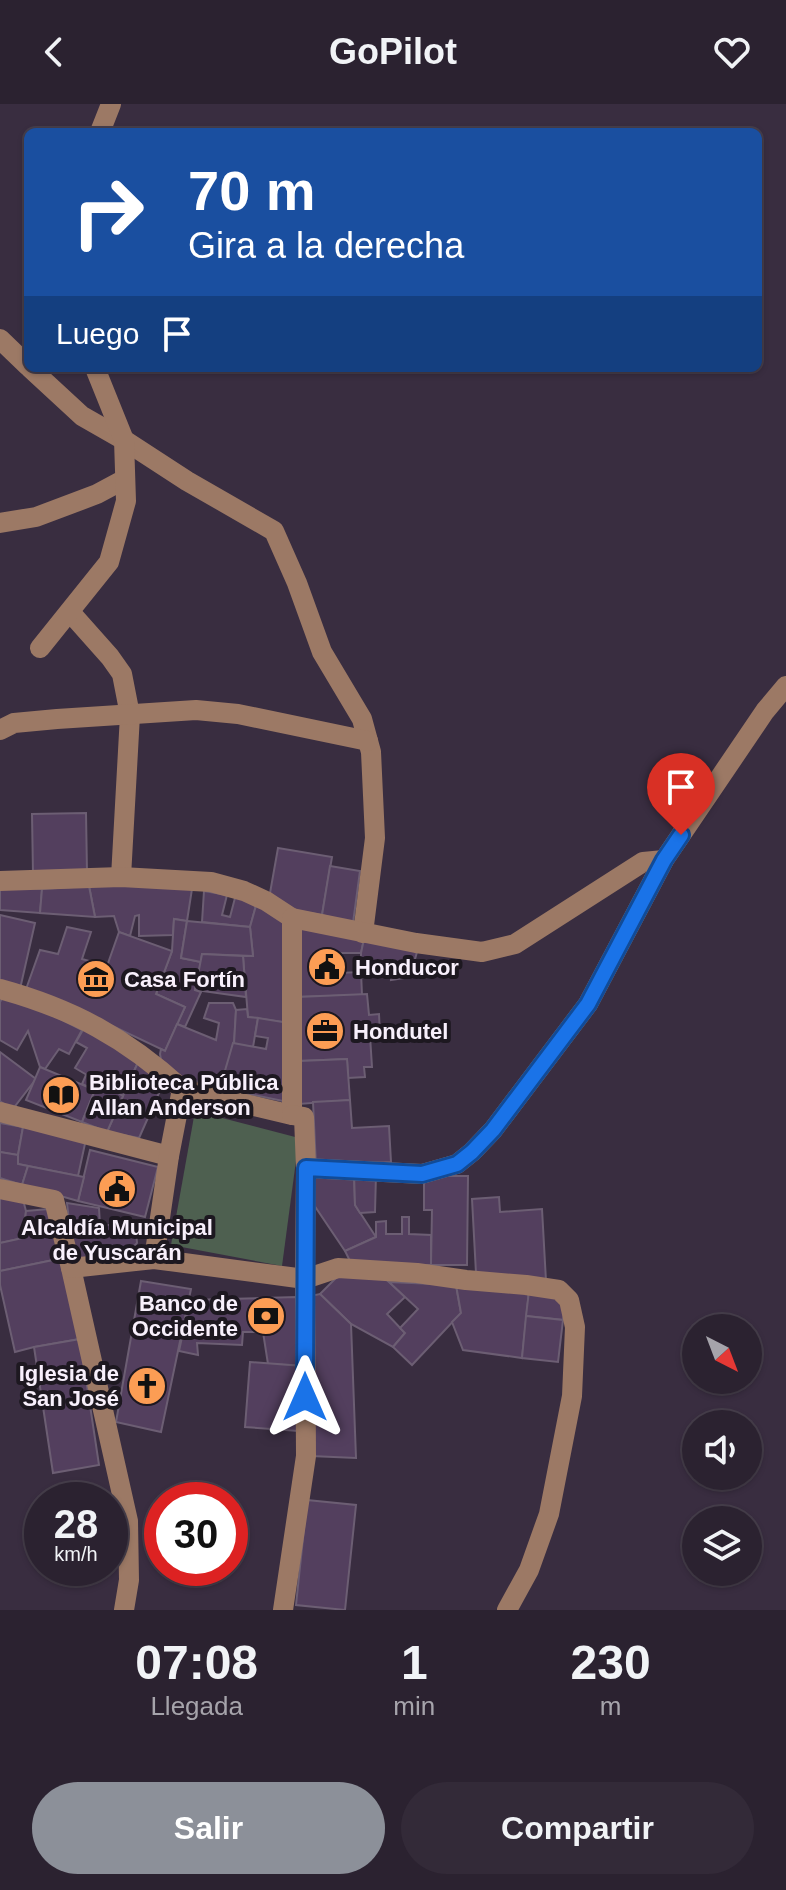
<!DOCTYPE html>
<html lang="es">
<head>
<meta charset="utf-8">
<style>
	body { margin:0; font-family:Helvetica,sans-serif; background:#332a38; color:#f1f3f6; height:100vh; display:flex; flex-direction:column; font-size:30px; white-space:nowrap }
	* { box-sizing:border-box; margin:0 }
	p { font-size:26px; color:#a6a4ab }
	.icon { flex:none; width:44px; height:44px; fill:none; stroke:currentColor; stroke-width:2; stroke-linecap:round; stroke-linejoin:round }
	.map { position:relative; height:1506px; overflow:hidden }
	.panel { display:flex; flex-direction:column; background:#2b2230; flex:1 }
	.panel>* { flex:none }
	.top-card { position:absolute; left:24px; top:24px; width:738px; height:244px; border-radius:12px; box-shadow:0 2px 6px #0004,0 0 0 2px #473f4c; background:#1a4fa0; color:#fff; overflow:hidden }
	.needle { width:52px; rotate:138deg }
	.buttons { position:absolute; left:682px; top:1210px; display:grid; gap:16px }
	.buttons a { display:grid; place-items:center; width:80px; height:80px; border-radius:50%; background:#2b2230; box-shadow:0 2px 6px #0004,0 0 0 2px #473f4c; font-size:40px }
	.speed { position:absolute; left:24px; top:1378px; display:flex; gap:16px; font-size:40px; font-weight:700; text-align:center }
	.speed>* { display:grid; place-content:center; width:104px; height:104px; border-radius:50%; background:#2b2230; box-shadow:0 2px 6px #0004,0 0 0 2px #473f4c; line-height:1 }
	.speed small { font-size:20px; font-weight:400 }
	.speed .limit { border:12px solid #d22; background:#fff; color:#111 }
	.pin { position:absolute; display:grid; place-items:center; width:68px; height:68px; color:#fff; margin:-82px -34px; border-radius:50% 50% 50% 0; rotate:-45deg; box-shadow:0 0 8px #0007 }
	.pin .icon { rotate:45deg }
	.me { position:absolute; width:88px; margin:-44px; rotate:0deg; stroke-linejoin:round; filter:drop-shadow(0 0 6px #0008) }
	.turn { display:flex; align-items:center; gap:28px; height:168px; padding:0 32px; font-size:36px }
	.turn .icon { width:104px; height:104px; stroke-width:2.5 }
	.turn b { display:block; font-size:56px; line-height:68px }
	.then { display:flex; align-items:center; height:76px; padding:0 32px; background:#0003; gap:16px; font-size:30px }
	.eta { display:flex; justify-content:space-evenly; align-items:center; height:136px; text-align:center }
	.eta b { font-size:48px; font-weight:700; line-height:56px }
	.cta { display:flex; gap:16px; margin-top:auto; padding:16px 32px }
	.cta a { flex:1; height:92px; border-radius:48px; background:#8c9099; color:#fff; font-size:32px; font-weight:700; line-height:92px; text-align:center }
	.cta a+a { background:#332a38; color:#f1f3f6 }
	header { display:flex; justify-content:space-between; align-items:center; height:104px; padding:0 32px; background:#2b2230; font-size:36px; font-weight:700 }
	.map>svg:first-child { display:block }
	.green { fill:#4e6050 }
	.building { fill:#533f5e; stroke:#6c5e73; stroke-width:2 }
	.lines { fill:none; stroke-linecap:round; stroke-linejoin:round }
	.minor { stroke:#9c7965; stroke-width:20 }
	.route-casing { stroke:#114b97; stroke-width:20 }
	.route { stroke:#1a73e8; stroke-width:14 }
	.labels { text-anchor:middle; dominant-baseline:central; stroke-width:8; stroke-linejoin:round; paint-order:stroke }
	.poi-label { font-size:22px; font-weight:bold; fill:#f8f0fc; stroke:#1d1820; text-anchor:start }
</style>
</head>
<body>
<header><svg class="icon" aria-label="back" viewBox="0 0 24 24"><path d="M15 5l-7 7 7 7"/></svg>GoPilot<svg class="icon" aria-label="heart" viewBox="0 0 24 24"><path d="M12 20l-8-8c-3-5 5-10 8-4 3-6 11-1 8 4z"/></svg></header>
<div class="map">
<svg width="786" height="1506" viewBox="0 0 786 1506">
	<rect width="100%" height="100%" fill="#392d40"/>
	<path class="green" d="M195,1007L299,1034L282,1162L171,1141Z"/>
	<g class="building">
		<path d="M86,709L87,769L33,770L32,710Z"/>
		<path d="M278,744L332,753L322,811L292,806L270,789Z"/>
		<path d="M330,762L360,767L353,819L322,811Z"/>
		<path d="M144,781L192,785L187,817L174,815L173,831L139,832V811L135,812L130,832L119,828L114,812L95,813L89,782Z"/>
		<path d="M0,782L42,785L40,809L0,806Z"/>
		<path d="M89,782L95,813L40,809L42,785Z"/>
		<path d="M204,787L227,791L222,811L230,813L236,790L257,798L250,823L202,818Z"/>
		<path d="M257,798L289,820V919L248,913L243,852H253L250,823Z"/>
		<path d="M0,811L35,819L20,885L0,881Z"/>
		<path d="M174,815L187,817L181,854L201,858L195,886L201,888L185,923L177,920L185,903L156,890L172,847Z"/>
		<path d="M187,817L250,823L253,852L202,850L201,858L181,854Z"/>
		<path d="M295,820L364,835L361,849H338V869L361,868L362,891L297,893Z"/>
		<path d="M67,823L91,828L82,855L107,862L119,828L172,847L156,890L185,903L165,947L77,905L25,888L40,846L58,850Z"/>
		<path d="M364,835L417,848L410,873L391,876L392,868H361V849Z"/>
		<path d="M202,850L243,852L246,893L195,886Z"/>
		<path d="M367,890L369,911L379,910L380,932H370L372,963H364L365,973L348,974L347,955L299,957L297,893Z"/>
		<path d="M3,893H17L82,926L69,950L59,945L45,965L40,963L28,927L17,946L0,936V898Z"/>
		<path d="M209,899H233L236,906L234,940L220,984L178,972L161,956L160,950L161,945L165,947L177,920L216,936L219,919L204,914Z"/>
		<path d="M247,905L248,913L258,914L253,943L234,940L236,906Z"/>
		<path d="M258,914L289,919L283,997L220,984L233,939L266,945L268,934L255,932Z"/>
		<path d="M84,924L139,956L123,992L75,964L87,944L76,938Z"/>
		<path d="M0,948L36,975L12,1006L0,997Z"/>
		<path d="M347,955L350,996L299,1000V957Z"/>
		<path d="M139,956L163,980L139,1034L107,1028Z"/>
		<path d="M40,963L95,986L82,1018L26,996Z"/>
		<path d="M86,971L123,992L107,1028L82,1018L95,986L82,980Z"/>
		<path d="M350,996L352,1024L389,1022L391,1058L316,1062L313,998Z"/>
		<path d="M0,1019L23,1023L18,1051L0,1048Z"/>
		<path d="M23,1023L86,1035L78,1072L18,1060V1051Z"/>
		<path d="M90,1046L158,1063L145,1113L78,1097Z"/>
		<path d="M0,1048L18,1051V1060L28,1062L22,1081L0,1074Z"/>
		<path d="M28,1062L84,1073L78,1097L22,1081Z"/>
		<path d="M317,1067L354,1069L355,1101L376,1133L345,1147L310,1095Z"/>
		<path d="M354,1069L376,1070L375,1108L360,1109L355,1101Z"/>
		<path d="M424,1072H468L467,1161H431L432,1106H424Z"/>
		<path d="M0,1088L22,1092L26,1107L23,1134L0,1139Z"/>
		<path d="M499,1093L500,1108L542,1105L546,1177L476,1169L472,1095Z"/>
		<path d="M67,1099L99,1104L100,1122L135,1118L137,1139L125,1152L74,1159Z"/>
		<path d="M49,1105L63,1154L0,1167V1139L23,1134L26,1107Z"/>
		<path d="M402,1113H409V1130L431,1131V1161H352L345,1147L376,1133V1118L386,1117V1130H402Z"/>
		<path d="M63,1154L80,1235L34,1243L15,1248L0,1181V1167Z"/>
		<path d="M381,1170L405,1193L387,1210L405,1229L393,1243L351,1220L320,1190L337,1173Z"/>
		<path d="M141,1177L191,1185L161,1328L116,1318Z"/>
		<path d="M389,1178L456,1181L461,1209L412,1261L393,1243L405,1229L400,1224L418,1205Z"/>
		<path d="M456,1181L529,1187L522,1254L463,1246L452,1218L461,1209Z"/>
		<path d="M529,1187L553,1189L565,1201L563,1216L526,1212Z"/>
		<path d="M320,1190L351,1220L356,1354L311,1352L310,1192Z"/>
		<path d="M296,1193L303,1262L268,1260L263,1228H243L242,1241L197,1239L198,1251L179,1247L190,1196Z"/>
		<path d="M526,1212L563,1216L558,1258L522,1254Z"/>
		<path d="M80,1235L99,1361L53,1369L34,1243Z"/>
		<path d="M250,1258L303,1262L298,1327L245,1323Z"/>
		<path d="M307,1396L356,1401L345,1506L296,1501Z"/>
	</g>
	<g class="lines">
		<g class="minor">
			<path d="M100,28L111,0"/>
			<path d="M0,235L28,262"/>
			<path d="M30,264L82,312L124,336L187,377L274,427L297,479L322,548L362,615L371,648L375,734L363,829"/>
			<path d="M0,419L36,413L97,390L125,375"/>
			<path d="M70,508L110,553L122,570L130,611L121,773"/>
			<path d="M40,544L109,458L126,397L124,336L95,264"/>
			<path d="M0,626L14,619L57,615L196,606L238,610L368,637"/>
			<path d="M0,777L121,773L211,778L244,787L266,797L292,814"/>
			<path d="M0,885C73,905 126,934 182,985"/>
			<path d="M0,1008L169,1052"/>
			<path d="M306,1064L422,1070L457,1060L472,1048L493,1026L588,900L664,756L765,607L786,582"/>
			<path d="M0,1085L54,1096L71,1164L128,1417L129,1476L124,1506"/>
			<path d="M154,1155L169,1052L182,985L292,1011V814L416,839L482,848L515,840L643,758L664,756"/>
			<path d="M71,1164L154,1155L305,1175L338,1164L417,1169L466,1176L526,1181L559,1186L569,1196L575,1223L572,1292L549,1410L529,1466L507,1506"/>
			<path d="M283,1506L306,1352L305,1175L306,1064L304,1013L292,1011"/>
		</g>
	</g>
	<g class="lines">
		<g class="route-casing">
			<path id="route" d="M305,1293L306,1064L422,1070L457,1060L472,1048L493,1026L588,900L664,756L681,731"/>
		</g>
		<use href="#route" class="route"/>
	</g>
	<defs>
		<g id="civic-disc" transform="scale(2)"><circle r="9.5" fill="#fc9d54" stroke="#1d1820"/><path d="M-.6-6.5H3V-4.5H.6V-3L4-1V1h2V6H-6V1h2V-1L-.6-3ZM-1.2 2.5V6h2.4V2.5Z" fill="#111"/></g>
		<g id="museum-disc" transform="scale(2)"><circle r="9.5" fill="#fc9d54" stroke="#1d1820"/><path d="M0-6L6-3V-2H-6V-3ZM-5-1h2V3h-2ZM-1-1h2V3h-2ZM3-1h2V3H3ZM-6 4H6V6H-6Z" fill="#111"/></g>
		<g id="office-disc" transform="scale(2)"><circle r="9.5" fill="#fc9d54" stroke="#1d1820"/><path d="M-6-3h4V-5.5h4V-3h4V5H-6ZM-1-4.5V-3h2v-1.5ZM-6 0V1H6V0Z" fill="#111"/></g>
		<g id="library-disc" transform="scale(2)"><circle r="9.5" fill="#fc9d54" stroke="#1d1820"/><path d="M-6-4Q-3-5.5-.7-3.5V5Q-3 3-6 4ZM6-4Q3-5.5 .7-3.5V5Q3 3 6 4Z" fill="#111"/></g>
		<g id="bank-disc" transform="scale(2)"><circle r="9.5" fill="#fc9d54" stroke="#1d1820"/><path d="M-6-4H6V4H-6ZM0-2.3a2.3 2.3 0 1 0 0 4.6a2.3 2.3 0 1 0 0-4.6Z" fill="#111"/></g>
		<g id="church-disc" transform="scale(2)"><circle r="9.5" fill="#fc9d54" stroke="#1d1820"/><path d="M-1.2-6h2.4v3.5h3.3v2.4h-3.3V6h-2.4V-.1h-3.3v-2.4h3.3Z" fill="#111"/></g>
	</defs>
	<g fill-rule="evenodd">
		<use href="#civic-disc" x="327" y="863"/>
		<use href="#museum-disc" x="96" y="875"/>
		<use href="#office-disc" x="325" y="927"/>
		<use href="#library-disc" x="61" y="991"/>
		<use href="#civic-disc" x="117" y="1085"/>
		<use href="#bank-disc" x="266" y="1212"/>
		<use href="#church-disc" x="147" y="1282"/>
	</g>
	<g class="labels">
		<g class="poi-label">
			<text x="355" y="863">Honducor</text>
			<text x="124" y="875">Casa Fortín</text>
			<text x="353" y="927">Hondutel</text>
			<text x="89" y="978">Biblioteca Pública<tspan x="89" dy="25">Allan Anderson</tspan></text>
			<text x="117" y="1123" text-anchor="middle">Alcaldía Municipal<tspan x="117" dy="25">de Yuscarán</tspan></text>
			<text x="238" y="1199" text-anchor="end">Banco de<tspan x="238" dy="25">Occidente</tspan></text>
			<text x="119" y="1269" text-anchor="end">Iglesia de<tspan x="119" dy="25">San José</tspan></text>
		</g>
	</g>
</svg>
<div class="buttons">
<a><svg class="needle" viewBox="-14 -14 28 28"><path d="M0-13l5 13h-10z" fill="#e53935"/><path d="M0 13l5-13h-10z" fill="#a6a4ab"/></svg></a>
<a><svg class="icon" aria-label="sound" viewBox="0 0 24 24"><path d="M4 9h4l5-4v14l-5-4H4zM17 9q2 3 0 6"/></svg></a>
<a><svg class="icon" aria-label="layers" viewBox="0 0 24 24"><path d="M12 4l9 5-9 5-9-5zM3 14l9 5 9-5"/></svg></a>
</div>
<div class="speed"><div>28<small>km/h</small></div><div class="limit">30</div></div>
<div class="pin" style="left:681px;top:731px;background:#d93025"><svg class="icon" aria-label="arrive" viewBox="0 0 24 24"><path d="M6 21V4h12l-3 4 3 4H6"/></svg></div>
<svg class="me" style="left:305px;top:1293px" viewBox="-20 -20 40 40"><path d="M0-17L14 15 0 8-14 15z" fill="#1a73e8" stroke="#fff" stroke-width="4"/></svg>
<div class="top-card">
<div class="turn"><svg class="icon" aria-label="right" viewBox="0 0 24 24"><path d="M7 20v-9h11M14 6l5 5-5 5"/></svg><div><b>70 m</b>Gira a la derecha</div></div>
<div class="then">Luego<svg class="icon" aria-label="arrive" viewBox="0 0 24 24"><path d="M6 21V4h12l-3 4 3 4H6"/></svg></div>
</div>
</div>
<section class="panel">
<div class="eta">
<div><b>07:08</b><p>Llegada</p></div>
<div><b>1</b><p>min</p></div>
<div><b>230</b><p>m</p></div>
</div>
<div class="cta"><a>Salir</a><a>Compartir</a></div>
</section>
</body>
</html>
